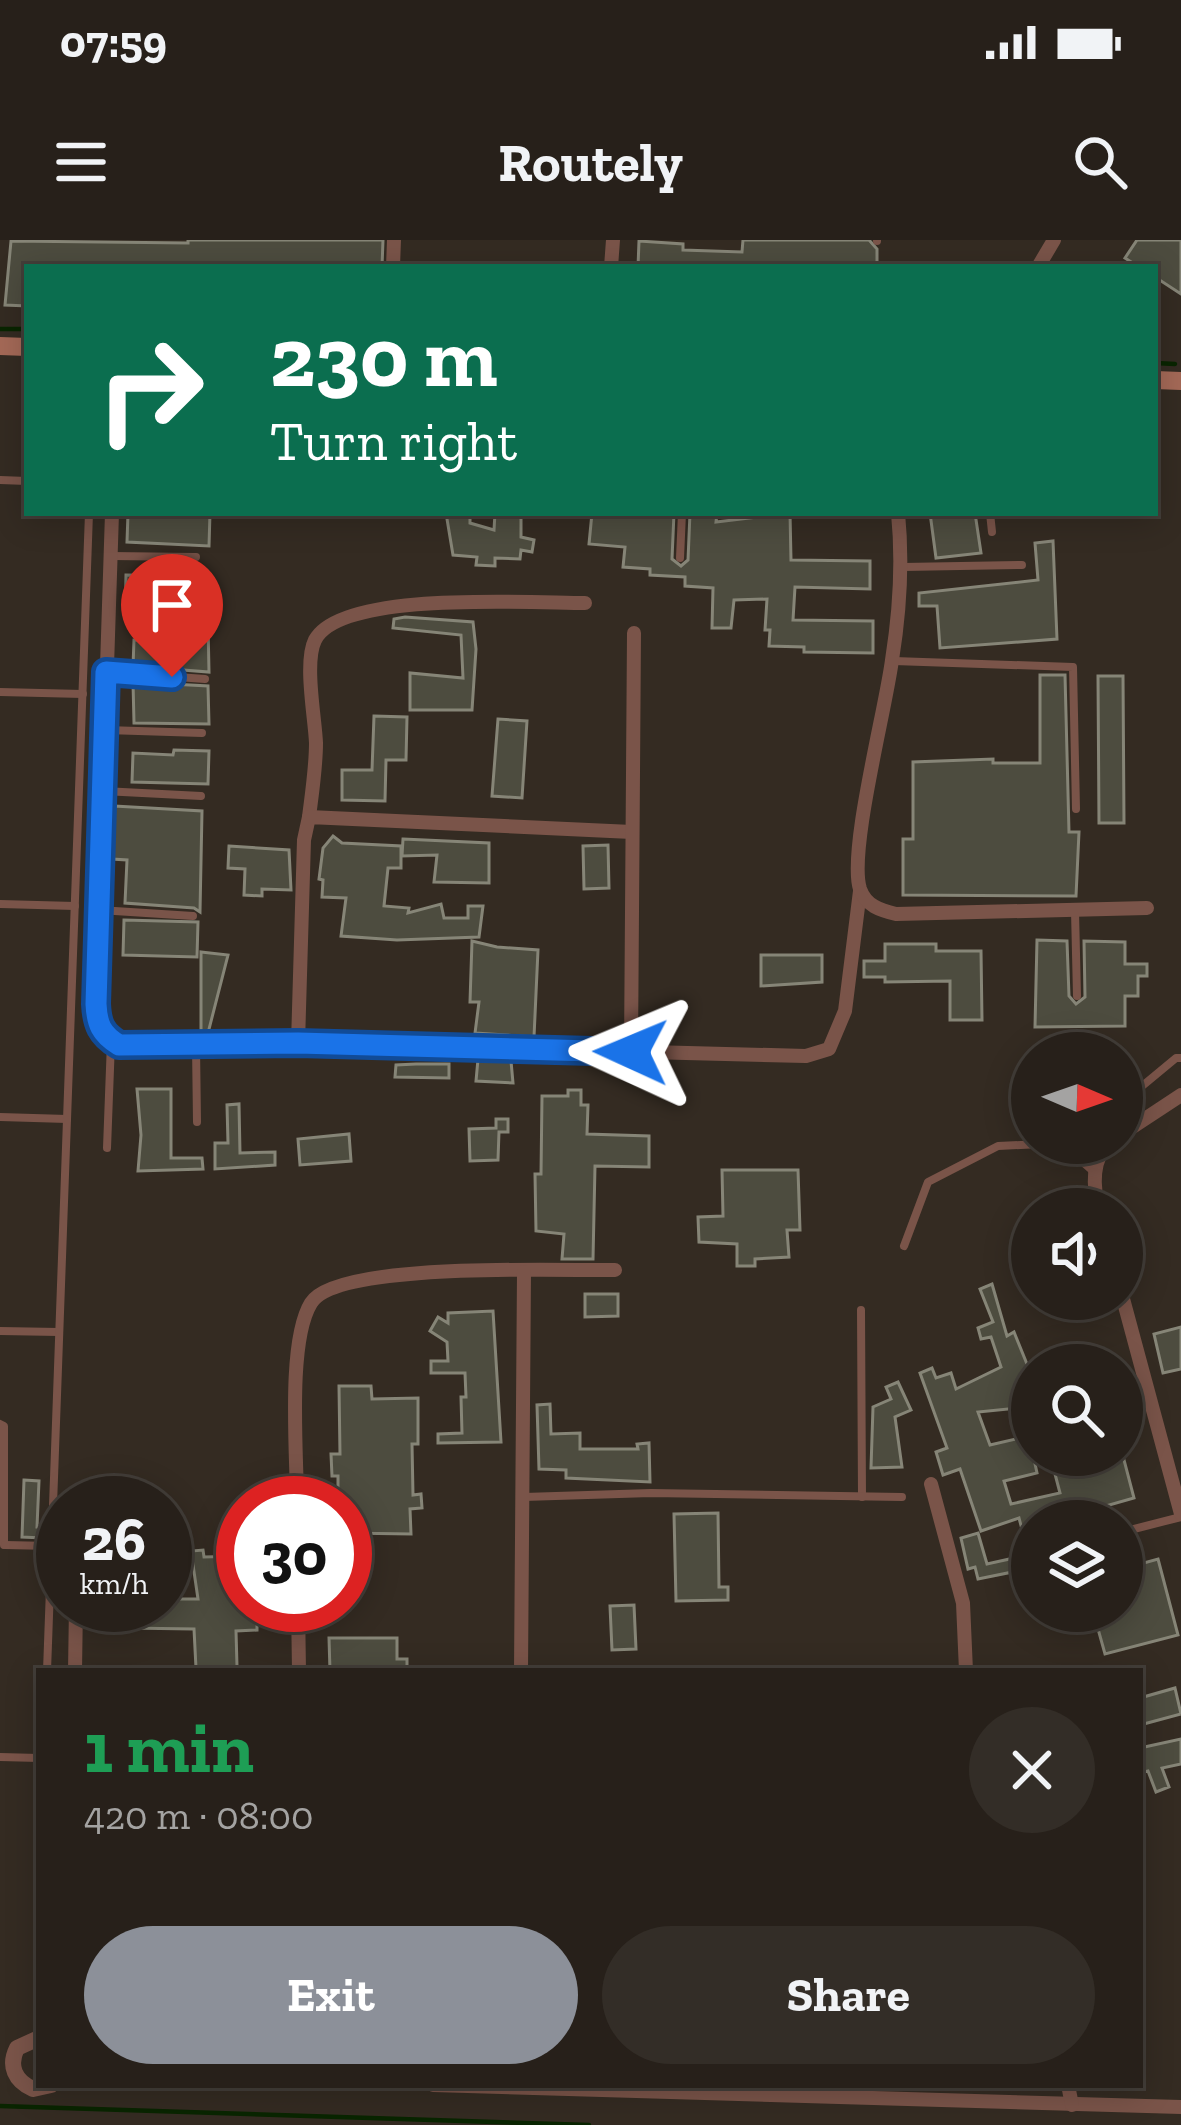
<!DOCTYPE html>
<html lang="en">
<head>
<meta charset="utf-8">
<style>
	body { margin:0; font-family:"Zilla Slab",serif; background:#332d27; color:#f1f3f6; height:100vh; display:flex; flex-direction:column; font-size:45px; white-space:nowrap }
	* { box-sizing:border-box; margin:0 }
	p { font-size:39px; color:#a4a3a2 }
	.icon { flex:none; width:66px; height:66px; fill:none; stroke:currentColor; stroke-width:2; stroke-linecap:round; stroke-linejoin:round }
	.map { position:relative; flex:1; overflow:hidden }
	.drawer { position:absolute; left:36px; top:1428px; width:1107px; height:420px; display:flex; flex-direction:column; background:#27201a; border-radius:0px; box-shadow:0 6px 30px #0003,0 0 0 3px #433e39 }
	.drawer>* { flex:none }
	.banner { position:absolute; left:24px; top:24px; width:1134px; height:252px; border-radius:0px; box-shadow:0 6px 30px #0003,0 0 0 3px #433e39; background:#0b6e4f; color:#fff; overflow:hidden }
	.needle { width:78px; rotate:92deg }
	.controls { position:absolute; left:1011px; top:792px; display:grid; gap:24px }
	.controls a { display:grid; place-items:center; width:132px; height:132px; border-radius:50%; background:#27201a; box-shadow:0 6px 30px #0003,0 0 0 3px #433e39; font-size:60px }
	.speed { position:absolute; left:36px; top:1236px; display:flex; gap:24px; font-size:60px; font-weight:700; text-align:center }
	.speed>* { display:grid; place-content:center; width:156px; height:156px; border-radius:50%; background:#27201a; box-shadow:0 6px 30px #0003,0 0 0 3px #433e39; line-height:1 }
	.speed small { font-size:30px; font-weight:400 }
	.speed .limit { border:18px solid #d22; background:#fff; color:#111 }
	.pin { position:absolute; display:grid; place-items:center; width:102px; height:102px; color:#fff; margin:-123px -51px; border-radius:50% 50% 50% 0; rotate:-45deg; box-shadow:0 0 12px #0007 }
	.pin .icon { rotate:45deg }
	.me { position:absolute; width:132px; margin:-66px; rotate:271deg; stroke-linejoin:round; filter:drop-shadow(0 0 9px #0008) }
	.turn { display:flex; align-items:center; gap:42px; height:252px; padding:0 48px; font-size:54px }
	.turn .icon { width:156px; height:156px; stroke-width:2.5 }
	.turn b { display:block; font-size:84px; line-height:102px }
	.round { display:grid; place-items:center; flex:none; width:126px; height:126px; border-radius:63px; background:#332d27 }
	.head { display:flex; align-items:center; justify-content:space-between; height:204px; padding:0 48px }
	h1 { font-size:72px; font-weight:700; line-height:90px; color:#1e9e55 }
	.primary-button { display:flex; gap:24px; margin-top:auto; padding:24px 48px }
	.primary-button a { flex:1; height:138px; border-radius:72px; background:#8c9099; color:#fff; font-size:48px; font-weight:700; line-height:138px; text-align:center }
	.primary-button a+a { background:#332d27; color:#f1f3f6 }
	.status { display:flex; justify-content:space-between; align-items:center; height:84px; padding:0 60px; background:#27201a; direction:ltr }
	.status svg { height:33px; fill:currentColor }
	header { display:flex; justify-content:space-between; align-items:center; height:156px; padding:0 48px; background:#27201a; font-size:54px; font-weight:700 }
	.map>svg:first-child { display:block }
	.lines { fill:none; stroke-linecap:round; stroke-linejoin:round }
	.stream { stroke:#092500; stroke-width:4.5 }
	.building { fill:#4d4c3f; stroke:#868577; stroke-width:3 }
	.service { stroke:#7a5449; stroke-width:8 }
	.minor { stroke:#7a5449; stroke-width:14 }
	.tertiary { stroke:#7a5449; stroke-width:16 }
	.secondary { stroke:#a46957; stroke-width:18 }
	.route-casing { stroke:#114b97; stroke-width:30 }
	.route { stroke:#1a73e8; stroke-width:21 }
</style>
</head>
<body>
<div class="status"><b>07:59</b><svg viewBox="0 0 49 12"><path d="M0 12V9h3v3zM5 12V6h3v6zM10 12V3h3v9zM15 12V0h3v12zM26 1h20v11H26zM47 4h2v5h-2z"/></svg></div>
<header><svg class="icon" aria-label="menu" viewBox="0 0 24 24"><path d="M4 6h16M4 12h16M4 18h16"/></svg>Routely<svg class="icon" aria-label="search" viewBox="0 0 24 24"><circle cx="10" cy="10" r="6"/><path d="M15 15l6 6"/></svg></header>
<div class="map">
<svg width="1181" height="1885" viewBox="0 0 1181 1885">
	<rect width="100%" height="100%" fill="#342b22"/>
	<g class="lines">
		<g class="stream">
			<path d="M0,89H27"/>
			<path d="M1155,123L1175,124"/>
			<path d="M0,1866L589,1885"/>
		</g>
	</g>
	<g class="building">
		<path d="M188,0H383L382,27H27V66L5,65L11,1L188,3Z"/>
		<path d="M743,0H869L877,9V27H638L639,1L683,4V10L742,12Z"/>
		<path d="M1137,0H1181V54L1155,37V27H1139L1125,18Z"/>
		<path d="M128,273H210L209,306L127,302Z"/>
		<path d="M446,273H470V283L494,290L495,273H521V297L534,300L532,312L521,310L520,319L495,318V326L476,325L477,317L453,315Z"/>
		<path d="M592,273H674L672,319L681,326L688,320L690,273H717L716,282L790,273L791,320L870,321V349L795,347L793,380L873,381V413L804,412V407L769,406L770,390H765L767,359L734,360L731,388H712L713,348L685,346V337L650,335V329L623,327L625,307L589,304Z"/>
		<path d="M930,273H975L981,313L936,318Z"/>
		<path d="M1053,301L1057,399L940,408L937,366H919V353L1038,340L1035,303Z"/>
		<path d="M126,335L207,336L209,432L133,426L134,400H142V371H125Z"/>
		<path d="M405,377L473,382L476,409L472,470H410V433L463,438L461,395L393,388L394,379Z"/>
		<path d="M1040,435H1065L1069,592H1079L1076,656L903,655V599H913V522L993,519V523H1040Z"/>
		<path d="M1098,436H1123L1124,583H1099Z"/>
		<path d="M133,442L208,446L209,484L134,483Z"/>
		<path d="M374,476L407,477L406,520H386L385,561L342,560V530H372Z"/>
		<path d="M498,479L527,481L522,558L492,556Z"/>
		<path d="M174,510L209,511L208,544L132,542L133,513L173,515Z"/>
		<path d="M114,566L202,571L200,672L194,668L125,663L127,620L112,619Z"/>
		<path d="M333,596L342,603L401,606V628H388L384,666L409,668L408,673L441,664L444,678H468V666H483L479,697L397,700L341,696L346,658L322,657L323,640L319,639L323,608Z"/>
		<path d="M403,599L489,603V643L434,642L437,615L402,616Z"/>
		<path d="M608,605L609,648L584,649L583,606Z"/>
		<path d="M229,606L289,610L291,650L262,649V656L244,655L245,629L228,628Z"/>
		<path d="M124,680L198,682L197,717L123,715Z"/>
		<path d="M1037,700L1067,701L1069,756L1076,764L1085,757L1084,701L1125,702V724H1147V736H1138V756H1125V786L1035,787Z"/>
		<path d="M472,701L497,707L538,710L534,797L475,793L479,762H470Z"/>
		<path d="M885,704H936V711H981L982,780H950V741L885,742V737H864V721H885Z"/>
		<path d="M201,712L228,715L208,793H201Z"/>
		<path d="M761,715H822V742L761,746Z"/>
		<path d="M478,819L511,821L513,843L476,841Z"/>
		<path d="M416,824H449V838L395,837L396,825Z"/>
		<path d="M137,849H171V918H202L203,929L138,931L141,895Z"/>
		<path d="M568,850H581V865H588L587,894L649,896V927L595,926L593,1019H562L564,994L536,991L535,934H541L542,856H568Z"/>
		<path d="M239,864L240,913L275,912V925L215,929V903H228L227,865Z"/>
		<path d="M496,879H508V892H499L498,920L470,921L469,889L496,888Z"/>
		<path d="M349,894L351,921L300,925L298,899Z"/>
		<path d="M722,930H798L800,990H787L789,1017L755,1019V1026H737V1004L699,1002L698,977L723,976Z"/>
		<path d="M992,1044L1007,1096L1014,1092L1031,1134L1018,1139L1027,1167L978,1172L990,1205L1029,1196L1037,1233L1004,1241L1011,1264L1060,1253L1055,1234L1123,1216L1134,1258L1053,1281H1032V1312H1028L1019,1278L981,1291L960,1229L943,1235L936,1212L947,1208L920,1133L932,1128L936,1138L951,1133L956,1149L1001,1127L991,1097L981,1099L978,1088L993,1082L980,1049Z"/>
		<path d="M585,1054H618V1076L585,1077Z"/>
		<path d="M493,1071L501,1202L438,1203V1194L462,1193L461,1157H466L465,1133H431V1121H448L447,1102L430,1091L438,1077L448,1083V1073Z"/>
		<path d="M1181,1087V1129L1163,1133L1154,1094Z"/>
		<path d="M898,1142L911,1170L895,1177L902,1227L871,1228L873,1167L891,1159L886,1147Z"/>
		<path d="M339,1146H371L372,1159L418,1158V1204H412L413,1255L421,1254L422,1268L410,1269L411,1294L345,1293V1263H338V1236H332L331,1214H340Z"/>
		<path d="M550,1164L551,1194L580,1193V1209H638L637,1204L649,1203L650,1242L566,1238V1230L539,1229L537,1165Z"/>
		<path d="M24,1240L39,1241L37,1287H43L42,1298L22,1297Z"/>
		<path d="M718,1273L719,1347H728V1360L676,1361L674,1274Z"/>
		<path d="M978,1293L987,1324L1032,1314V1328L978,1339L975,1327L968,1329L961,1298Z"/>
		<path d="M203,1310L204,1317L243,1316V1365H282L281,1382L257,1381V1390L236,1391L237,1426L232,1427V1431L196,1428L194,1389L127,1388V1380H113V1365H165V1359H198L191,1311Z"/>
		<path d="M1158,1319L1178,1395L1105,1414L1093,1371H1122V1329Z"/>
		<path d="M634,1365L636,1409L612,1410L610,1366Z"/>
		<path d="M329,1398H397V1419H407V1431H330Z"/>
		<path d="M1175,1448L1181,1474L1140,1485V1458Z"/>
		<path d="M1181,1499V1524L1162,1528L1169,1547L1156,1552L1148,1531L1144,1532L1140,1508Z"/>
	</g>
	<g class="lines">
		<g class="service">
			<path d="M877,1V0"/>
			<path d="M0,240L27,241"/>
			<path d="M990,273L992,292"/>
			<path d="M112,316L196,317"/>
			<path d="M680,318L682,273"/>
			<path d="M903,327L1022,325"/>
			<path d="M894,421L1073,427L1076,569"/>
			<path d="M108,432L205,439"/>
			<path d="M0,452L83,454"/>
			<path d="M106,490L202,493"/>
			<path d="M103,551L201,556"/>
			<path d="M0,664L75,666"/>
			<path d="M99,670L193,676"/>
			<path d="M1075,671L1077,756"/>
			<path d="M196,806L197,882"/>
			<path d="M1122,851L1141,847L1176,818H1181"/>
			<path d="M0,877L67,879"/>
			<path d="M107,908L111,802"/>
			<path d="M904,1006L928,942L998,906L1061,903L1093,931"/>
			<path d="M861,1070L862,1257"/>
			<path d="M0,1091L59,1092"/>
			<path d="M0,1184L4,1186V1305"/>
			<path d="M524,1257L651,1253L902,1257"/>
			<path d="M1122,1292L1181,1277"/>
			<path d="M5,1305L51,1306"/>
			<path d="M47,1431L89,273"/>
			<path d="M0,1517L39,1518"/>
			<path d="M38,1796L39,1758"/>
		</g>
		<g class="minor">
			<path d="M393,27L394,0"/>
			<path d="M611,27L613,0"/>
			<path d="M1038,27L1054,0"/>
			<path d="M112,273L96,764C97,784 101,794 119,805L298,803L806,816L829,809L845,771L860,651"/>
			<path d="M898,273C903,323 900,370 892,420C886,468 848,612 860,649C866,666 880,670 896,674L1147,668"/>
			<path d="M309,577C312,553 316,527 316,503C315,478 304,422 315,400C341,350 533,363 585,363"/>
			<path d="M298,803L304,600L309,577L632,592"/>
			<path d="M631,812L634,393"/>
			<path d="M1122,894L1181,855"/>
			<path d="M1099,969C1093,947 1091,918 1110,903"/>
			<path d="M1122,1055L1181,1274"/>
			<path d="M931,1244L963,1363L966,1431"/>
			<path d="M297,1263C297,1215 287,1102 311,1063C336,1021 561,1031 615,1030"/>
			<path d="M298,1365L299,1431"/>
			<path d="M75,1431L76,1365"/>
			<path d="M521,1431L524,1032"/>
			<path d="M433,1845L1181,1867"/>
			<path d="M1068,1845L1072,1865"/>
		</g>
		<path class="tertiary" d="M39,1798L17,1808C8,1826 15,1841 33,1849L51,1845"/>
		<g class="secondary">
			<path d="M0,106L27,107"/>
			<path d="M1155,140L1181,141"/>
		</g>
	</g>
	<g class="lines">
		<g class="route-casing">
			<path id="route" d="M172,437L106,432L96,764C97,784 101,794 119,805L298,803L631,812"/>
		</g>
		<use href="#route" class="route"/>
	</g>
</svg>
<div class="controls">
<a><svg class="needle" viewBox="-14 -14 28 28"><path d="M0-13l5 13h-10z" fill="#e53935"/><path d="M0 13l5-13h-10z" fill="#a4a3a2"/></svg></a>
<a><svg class="icon" aria-label="sound" viewBox="0 0 24 24"><path d="M4 9h4l5-4v14l-5-4H4zM17 9q2 3 0 6"/></svg></a>
<a><svg class="icon" aria-label="search" viewBox="0 0 24 24"><circle cx="10" cy="10" r="6"/><path d="M15 15l6 6"/></svg></a>
<a><svg class="icon" aria-label="layers" viewBox="0 0 24 24"><path d="M12 4l9 5-9 5-9-5zM3 14l9 5 9-5"/></svg></a>
</div>
<div class="speed"><div>26<small>km/h</small></div><div class="limit">30</div></div>
<div class="pin" style="left:172px;top:437px;background:#d93025"><svg class="icon" aria-label="arrive" viewBox="0 0 24 24"><path d="M6 21V4h12l-3 4 3 4H6"/></svg></div>
<svg class="me" style="left:631px;top:812px" viewBox="-20 -20 40 40"><path d="M0-17L14 15 0 8-14 15z" fill="#1a73e8" stroke="#fff" stroke-width="4"/></svg>
<div class="banner">
<div class="turn"><svg class="icon" aria-label="right" viewBox="0 0 24 24"><path d="M7 20v-9h11M14 6l5 5-5 5"/></svg><div><b>230 m</b>Turn right</div></div>
</div>
<section class="drawer">
<div class="head"><div><h1>1 min</h1><p>420 m · 08:00</p></div><a class="round"><svg class="icon" aria-label="close" viewBox="0 0 24 24"><path d="M6 6l12 12M18 6L6 18"/></svg></a></div>
<div class="primary-button"><a>Exit</a><a>Share</a></div>
</section>
</div>
</body>
</html>
